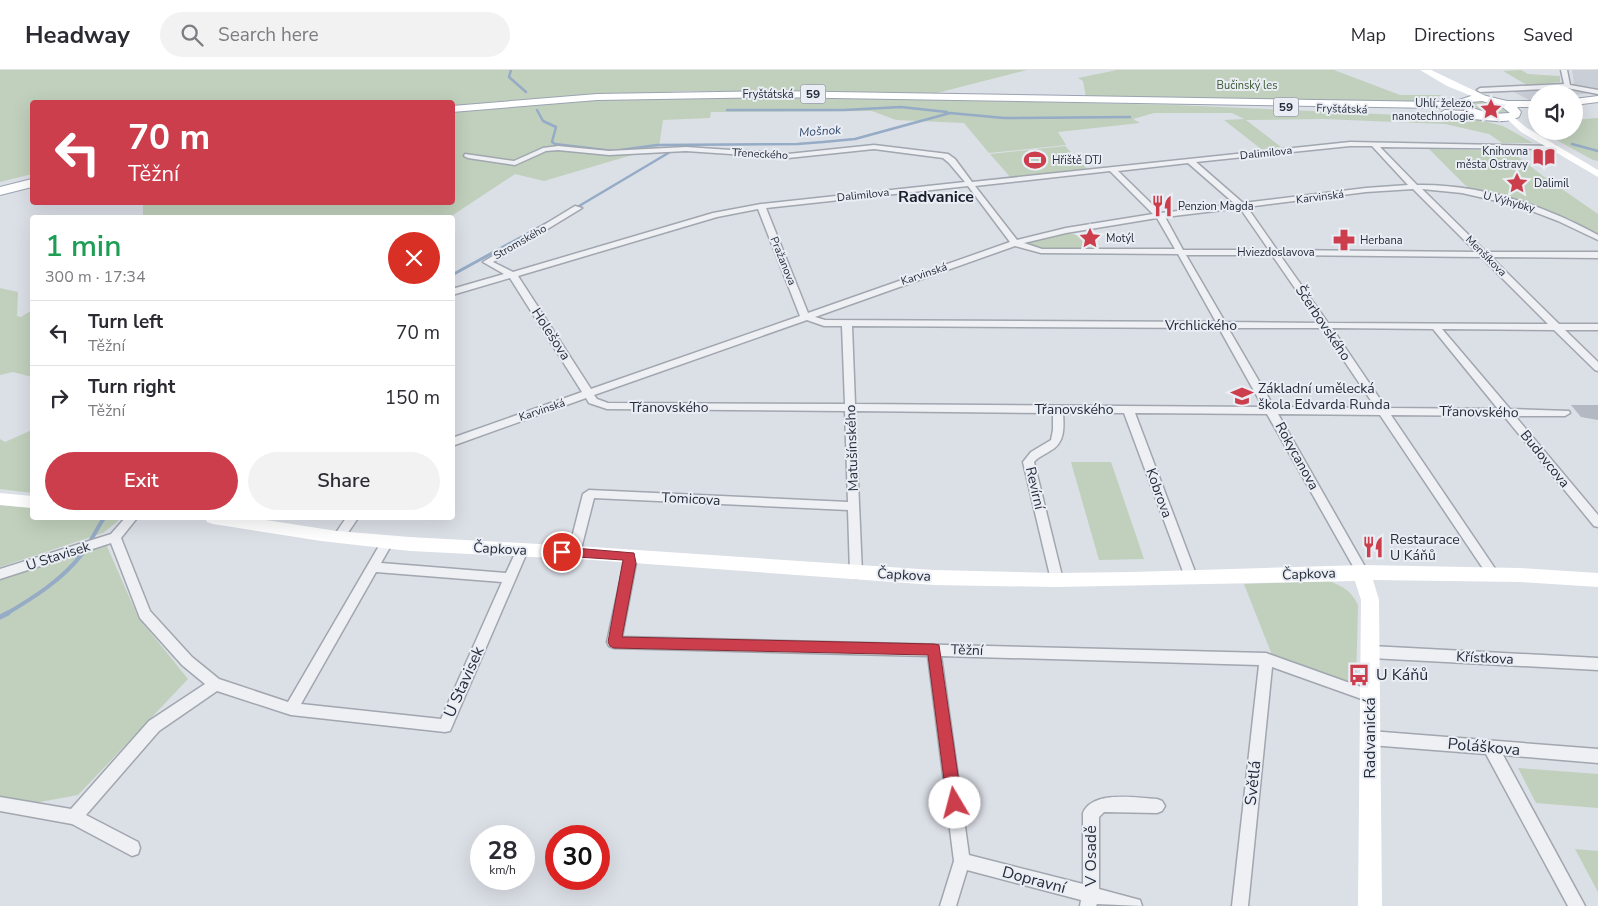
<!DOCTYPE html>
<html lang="en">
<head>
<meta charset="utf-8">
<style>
	body { margin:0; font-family:"Nunito Sans",sans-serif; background:#f2f2f3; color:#2b2b33; height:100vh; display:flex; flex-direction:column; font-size:19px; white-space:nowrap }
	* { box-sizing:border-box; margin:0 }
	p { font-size:16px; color:#7c7c81 }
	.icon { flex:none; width:28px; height:28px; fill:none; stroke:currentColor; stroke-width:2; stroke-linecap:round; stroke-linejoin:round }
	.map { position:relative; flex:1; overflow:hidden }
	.details { position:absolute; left:30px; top:145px; width:425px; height:305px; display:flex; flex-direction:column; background:#fff; border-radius:5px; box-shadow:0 5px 20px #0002 }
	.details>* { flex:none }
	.top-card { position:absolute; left:30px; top:30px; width:425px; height:105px; border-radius:5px; box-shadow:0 5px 20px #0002; background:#cd3e4d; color:#fff; overflow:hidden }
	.controls { position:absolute; left:1528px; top:15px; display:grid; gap:10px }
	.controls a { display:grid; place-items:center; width:55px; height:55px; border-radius:50%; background:#fff; box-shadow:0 5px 20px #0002; font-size:25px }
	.speed { position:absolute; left:470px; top:755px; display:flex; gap:10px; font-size:25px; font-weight:700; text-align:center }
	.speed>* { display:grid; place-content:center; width:65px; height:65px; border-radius:50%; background:#fff; box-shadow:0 5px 20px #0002; line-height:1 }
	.speed small { font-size:12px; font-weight:400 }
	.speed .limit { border:8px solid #d22; background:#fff; color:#111 }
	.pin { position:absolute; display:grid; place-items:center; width:42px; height:42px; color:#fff; margin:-21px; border:2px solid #fff; border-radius:50%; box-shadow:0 1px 5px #0007 }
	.me { position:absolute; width:55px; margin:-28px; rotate:352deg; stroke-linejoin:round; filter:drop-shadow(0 0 4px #0008) }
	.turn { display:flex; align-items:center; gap:18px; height:105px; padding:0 15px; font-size:22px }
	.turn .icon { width:65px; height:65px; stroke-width:2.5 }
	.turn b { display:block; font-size:35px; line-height:42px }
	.round { display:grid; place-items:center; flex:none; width:52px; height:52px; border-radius:26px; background:#f2f2f3 }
	.overview { display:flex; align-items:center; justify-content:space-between; height:85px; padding:0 15px }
	h1 { font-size:30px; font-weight:600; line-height:38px; color:#1e9e55 }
	.primary-button { display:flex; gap:10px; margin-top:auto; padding:10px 15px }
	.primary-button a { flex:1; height:58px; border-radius:30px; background:#cd3e4d; color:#fff; font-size:20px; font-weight:600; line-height:58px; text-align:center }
	.primary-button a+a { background:#f2f2f3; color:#2b2b33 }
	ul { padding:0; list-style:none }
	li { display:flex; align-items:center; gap:15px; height:65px; padding:0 15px; border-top:1px solid #e1e1e2 }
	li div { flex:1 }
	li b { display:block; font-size:19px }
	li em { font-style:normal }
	header { display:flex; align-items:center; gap:30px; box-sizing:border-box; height:70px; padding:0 25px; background:#fff; border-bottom:1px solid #e1e1e2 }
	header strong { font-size:24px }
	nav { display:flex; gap:28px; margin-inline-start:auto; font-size:18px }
	.search { width:350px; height:45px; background:#f2f2f3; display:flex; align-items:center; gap:12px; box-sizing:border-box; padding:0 18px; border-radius:28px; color:#7c7c81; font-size:19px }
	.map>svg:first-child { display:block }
	.built { fill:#c9ced7 }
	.green { fill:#c0d0bc }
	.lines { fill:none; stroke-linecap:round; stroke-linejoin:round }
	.stream-far3 { stroke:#95abc6; stroke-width:2.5 }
	.stream-far2 { stroke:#95abc6; stroke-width:3 }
	.stream-far1 { stroke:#95abc6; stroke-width:4 }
	.stream { stroke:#95abc6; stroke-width:5 }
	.building { fill:#b3b8c2 }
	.street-casing { stroke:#a1a6af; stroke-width:3 }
	.primary-casing { stroke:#9ba3b1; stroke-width:2 }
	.street { fill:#eef0f4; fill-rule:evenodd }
	.secondary { fill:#fff; fill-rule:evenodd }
	.primary { fill:#fff; fill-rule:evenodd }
	.route { fill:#cd3e4d; stroke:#852832 }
	.labels { text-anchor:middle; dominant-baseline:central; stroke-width:4; stroke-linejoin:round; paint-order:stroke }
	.far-park-label { font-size:11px; fill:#385733; stroke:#eaeef4 }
	.far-street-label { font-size:11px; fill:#252c3b; stroke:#eaeef4 }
	.far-poi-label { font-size:11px; fill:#252c3b; stroke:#eaeef4; text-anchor:start }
	.shield { fill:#eaeef4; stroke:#606672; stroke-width:1 }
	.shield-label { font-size:12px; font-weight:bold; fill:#252c3b }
	.far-water-label { font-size:12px; font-style:italic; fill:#30496f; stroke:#eaeef4 }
	.street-label { font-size:14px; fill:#252c3b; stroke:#eaeef4 }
	.poi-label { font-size:14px; fill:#252c3b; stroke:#eaeef4; text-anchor:start }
	.far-district-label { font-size:16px; font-weight:bold; fill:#181e2c; stroke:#eaeef4 }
	.near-poi-label { font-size:16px; fill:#252c3b; stroke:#eaeef4; text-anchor:start }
	.near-street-label { font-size:16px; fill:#252c3b; stroke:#eaeef4 }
</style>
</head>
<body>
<header>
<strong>Headway</strong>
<div class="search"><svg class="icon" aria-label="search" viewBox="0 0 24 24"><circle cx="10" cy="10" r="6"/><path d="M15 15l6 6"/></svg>Search here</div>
<nav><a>Map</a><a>Directions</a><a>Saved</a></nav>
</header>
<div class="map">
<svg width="1598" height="836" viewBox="0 0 1598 836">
	<rect width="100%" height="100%" fill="#dbdfe6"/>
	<path class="built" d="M1572,0H1598V22L1574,25L1536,24V29L1529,30L1510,20L1570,17L1574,13Z"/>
	<g class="green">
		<path d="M0,0H1027L933,24L772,21H688L558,27L453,36L452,32H32V104L0,112Z"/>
		<path d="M1117,0H1334L1400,25H1442L1423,31H1389L1086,27L1083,11L1078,8Z"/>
		<path d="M1521,0L1528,4L1560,6V12L1527,15L1503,1Z"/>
		<path d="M772,26L1175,35L1447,47L1445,45L1476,49L1503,56L1533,73H1502L1489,64L1445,54L1323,49L1246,50L1281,77L1261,79L1224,50L1244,49L1232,43H1154L1133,49L1140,53L1058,62L1066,75L989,83L964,53L896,50L872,41L711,42L710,48L663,50L659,77L544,111L515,104L450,147L143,148V133L452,132L453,42L597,30Z"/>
		<path d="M1484,31L1503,36L1509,42C1499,47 1477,44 1469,35L1472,32Z"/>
		<path d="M1598,48V91L1593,90L1540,61H1574V50Z"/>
		<path d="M1065,76L1088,100L1011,108L990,84Z"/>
		<path d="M1429,79L1511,81L1543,106L1598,144V165L1570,149L1533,136L1470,120Z"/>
		<path d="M1064,163L1084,166L1090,179H1044L1025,173Z"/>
		<path d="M0,218L18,222L17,246L21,247L32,240V307L13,302L0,305Z"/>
		<path d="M32,360V423L0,419V369L5,372Z"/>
		<path d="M1071,392H1111L1144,489L1099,490Z"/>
		<path d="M0,435L32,438V448H118V451L103,463L0,497Z"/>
		<path d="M106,474L138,547L188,609L78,725L29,734L0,727V508Z"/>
		<path d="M1329,511C1344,517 1351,521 1358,535L1356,614L1272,585L1244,514Z"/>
		<path d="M1518,698L1598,704V738L1536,733Z"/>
		<path d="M1575,779L1598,781V822Z"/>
	</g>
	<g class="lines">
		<g class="stream-far3">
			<path d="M511,0L509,7L526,22"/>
			<path d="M537,40L543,51L556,57L552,72L555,74L613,81L657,75L797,74L823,72L855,69L950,43L1004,48L1130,47"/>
			<path d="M727,40H844L901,37L947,42"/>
			<path d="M1572,74L1598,81"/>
			<path d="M574,139L670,82"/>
		</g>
		<g class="stream-far2">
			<path d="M573,139L576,137"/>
			<path d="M452,205L547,153"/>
		</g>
		<path class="stream-far1" d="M6,544C33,528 62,510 82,484C90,473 96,460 104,448"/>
		<path class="stream" d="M0,547L8,543"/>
	</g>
	<path class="building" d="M1571,335H1598V350L1581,347Z"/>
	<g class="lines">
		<g class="street-casing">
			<g id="street">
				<path d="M1561,0H1567L1570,15L1598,20V24L1567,18L1480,22L1477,20L1480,18L1564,14Z"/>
				<path d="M1350,72L1555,76V78L1553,79L1380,77L1417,115C1480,114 1543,135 1598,165V170L1558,151L1519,136L1462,123L1422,119L1486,182H1598V188L1491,187L1559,254H1598V260H1565L1598,292V301L1595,300L1554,260L1442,259L1510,339L1569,341L1570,343L1565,346H1515L1598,445V457L1594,456L1504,346L1391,345L1496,500L1498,503L1496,506L1492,508L1488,506L1380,345L1278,344L1368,502L1366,505L1362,507L1358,505L1267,344L1135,343L1197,507L1195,510L1191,512L1187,510L1185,507L1124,343H1063C1064,358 1065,373 1050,381C1044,385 1038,387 1034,392L1063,510L1061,513L1057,515L1053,513L1051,510L1023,392L1031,382L1051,370L1053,360V343L855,341L862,503L860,506L856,508L852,506L850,503L848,440L594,428L580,483L578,486H570L568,483L583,424L589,420L848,432L845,341L607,339L589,333L586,328L452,376V368L582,322L510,208L452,225V219L504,204L483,192L575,136L582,138L493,192L513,202L713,143L761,134L965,112L949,93L943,88L874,79L788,88L686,81L609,85L558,80L546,81L515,95L468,88L464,86L465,84L514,91L543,78L558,76L609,81L686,77L788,84L874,75L948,84L955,89L972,112ZM1350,76H1372L1408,115L1366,118L1243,133L1196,92ZM1188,93L1235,134L1161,143L1118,101ZM1110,101L1153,144L1066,158L1017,170L975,116ZM968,116L1010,172L808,243L766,138ZM1413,119L1476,182L1277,180L1247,137L1366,122ZM1240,138L1269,180H1183L1165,147ZM758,139L800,246L591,319L518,206L717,147ZM1157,148L1175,179H1042L1024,173L1066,163ZM1015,176L1041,183L1178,184L1216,252L825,250L815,247ZM1186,185H1272L1319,253L1225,252ZM1280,185L1481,187L1548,254L1328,253ZM807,250L824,256H842L845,334L608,333L597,329L594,325ZM852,256L1219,258L1263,337L855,334ZM1228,258H1322L1376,338L1274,337ZM1332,258L1433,259L1498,339L1386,338Z"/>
				<path d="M125,448H137L121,468L150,541L192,587L219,609L288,632L383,469H391L393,472L381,493L506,503L518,477H526L528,480L450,661L445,662L291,645L217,621L159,661L86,745L138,772L140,778L138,784L132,786L72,754L0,741V727L71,739L149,651L205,614L182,595L140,548L111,473L0,509V499L111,464ZM376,502L502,512L441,649L301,634Z"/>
				<path d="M346,448H358L343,470H335L333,467Z"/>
				<path d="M629,481L633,483L636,493L622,567L1266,583L1375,622L1377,626L1375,630L1370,632L1272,597L1248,836H1232L1259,595L941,586L969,785L1083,814V743C1093,720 1136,728 1157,729L1162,731L1165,736L1162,741L1157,743L1104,742L1099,747V819L1140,830L1142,836L1097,834L1096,836H1080L1081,830L967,800L956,836H940L954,791L928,586L614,578L609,576L607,572L624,493L623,486L625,483Z"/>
				<path d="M1371,576L1598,588V600L1371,588L1366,586L1364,582L1366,578Z"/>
				<path d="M1370,661L1598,679V693L1503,685L1585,836H1568L1486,684L1370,675L1365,673L1363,668L1365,663Z"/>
			</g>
		</g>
		<g class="primary-casing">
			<g id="primary">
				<path d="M772,21L1438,32L1459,30L1474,25H1482L1507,31H1536V37H1517L1521,42L1519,47C1514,49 1509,51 1503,51C1496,52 1443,46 1440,43L1445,40L1464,41L1465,38L1469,37L1492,44L1510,43L1501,36L1482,31L1471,32L1462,36L1438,38L772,27L597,30L452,42V36L597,24Z"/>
				<path d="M1598,26V32L1574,35V29Z"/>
				<path d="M32,109V117L0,125V117Z"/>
			</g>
		</g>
		<use href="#street" class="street"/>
		<g class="secondary">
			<path d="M1420,0H1431L1492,29L1487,32L1484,31L1447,16Z"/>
			<path d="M1510,44L1527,58L1598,100V107L1521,62L1505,47Z"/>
			<path d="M0,423L32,426V438L0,435Z"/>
			<path d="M205,448H253L337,461L410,467L593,477L934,500L1055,503L1132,502L1362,495L1520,498L1598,503V517L1520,512L1373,510L1379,530L1382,836H1358L1361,530L1355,511L1055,517L934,515L593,490L410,481L321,471L213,454L207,452Z"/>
		</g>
		<use href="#primary" class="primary"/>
	</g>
	<path class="route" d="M562,477L634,483L636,493L622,567L934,574L939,575L962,733L960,739L955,741L949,739L947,733L928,585L614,578L610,576L608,572L623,490L562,486L558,485L556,482L558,478Z"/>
	<defs>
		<g id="sight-bare" transform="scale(1.725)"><path d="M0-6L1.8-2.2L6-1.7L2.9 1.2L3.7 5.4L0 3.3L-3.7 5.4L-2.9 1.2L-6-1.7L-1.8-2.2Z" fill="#cd3e4d" stroke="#eaeef4" stroke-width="2.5" paint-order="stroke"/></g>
		<g id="library-bare" transform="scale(1.725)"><path d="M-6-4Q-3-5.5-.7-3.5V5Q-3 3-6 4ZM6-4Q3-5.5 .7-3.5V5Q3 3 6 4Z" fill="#cd3e4d" stroke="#eaeef4" stroke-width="2.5" paint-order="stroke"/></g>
		<g id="stadium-bare" transform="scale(1.725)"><path d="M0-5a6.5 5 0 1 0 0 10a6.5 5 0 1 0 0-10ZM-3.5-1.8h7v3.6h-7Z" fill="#cd3e4d" stroke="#eaeef4" stroke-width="2.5" paint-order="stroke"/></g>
		<g id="restaurant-bare" transform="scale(1.725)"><path d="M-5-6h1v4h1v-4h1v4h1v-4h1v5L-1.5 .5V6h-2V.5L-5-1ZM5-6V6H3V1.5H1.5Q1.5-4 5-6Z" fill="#cd3e4d" stroke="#eaeef4" stroke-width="2.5" paint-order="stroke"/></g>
		<g id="pharmacy-bare" transform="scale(1.725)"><path d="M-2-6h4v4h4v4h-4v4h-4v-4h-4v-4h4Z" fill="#cd3e4d" stroke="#eaeef4" stroke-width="2.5" paint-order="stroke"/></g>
		<g id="school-bare" transform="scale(1.725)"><path d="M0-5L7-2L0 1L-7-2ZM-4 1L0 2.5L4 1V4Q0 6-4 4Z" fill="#cd3e4d" stroke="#eaeef4" stroke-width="2.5" paint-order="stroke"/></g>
		<g id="bus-bare" transform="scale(1.725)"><path d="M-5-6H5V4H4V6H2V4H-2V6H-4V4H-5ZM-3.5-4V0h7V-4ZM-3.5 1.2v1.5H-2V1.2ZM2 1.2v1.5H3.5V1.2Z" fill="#cd3e4d" stroke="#eaeef4" stroke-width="2.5" paint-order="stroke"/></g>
	</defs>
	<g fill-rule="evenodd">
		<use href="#sight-bare" x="1491" y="39"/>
		<use href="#library-bare" x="1544" y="87"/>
		<use href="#stadium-bare" x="1035" y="90"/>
		<use href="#sight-bare" x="1517" y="113"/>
		<use href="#restaurant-bare" x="1162" y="136"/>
		<use href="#sight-bare" x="1090" y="168"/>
		<use href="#pharmacy-bare" x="1344" y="170"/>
		<use href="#school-bare" x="1242" y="326"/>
		<use href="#restaurant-bare" x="1373" y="477"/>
		<use href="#bus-bare" x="1359" y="605"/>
	</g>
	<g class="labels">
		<g class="far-park-label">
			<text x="1247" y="15">Bučinský les</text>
		</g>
		<g class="far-street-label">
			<text x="768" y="24">Fryštátská</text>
			<text transform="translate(1342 39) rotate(2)">Fryštátská</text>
			<text transform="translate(1266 83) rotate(-6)">Dalimilova</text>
			<text transform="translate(760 84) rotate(3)">Třeneckého</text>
			<text transform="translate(863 125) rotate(-6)">Dalimilova</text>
			<text transform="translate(1320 127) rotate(-7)">Karvinská</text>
			<text transform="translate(1509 132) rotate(15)">U Výhybky</text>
			<text transform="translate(520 172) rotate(-30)">Stromského</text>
			<text x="1276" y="182">Hviezdoslavova</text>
			<text transform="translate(1486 186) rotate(45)">Menšíkova</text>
			<text transform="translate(783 191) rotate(68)">Pražanova</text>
			<text transform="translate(924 204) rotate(-19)">Karvinská</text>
			<text transform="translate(542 340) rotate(-19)">Karvinská</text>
		</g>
		<g class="far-poi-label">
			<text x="1474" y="33" text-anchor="end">Uhlí, železo,<tspan x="1474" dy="13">nanotechnologie</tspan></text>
			<text x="1528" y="81" text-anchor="end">Knihovna<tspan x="1528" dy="13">města Ostravy</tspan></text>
			<text x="1052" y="90">Hřiště DTJ</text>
			<text x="1534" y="113">Dalimil</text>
			<text x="1178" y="136">Penzion Magda</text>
			<text x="1106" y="168">Motýl</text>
			<text x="1360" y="170">Herbana</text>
		</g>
		<g class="shield">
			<rect x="800.5" y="14.5" width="25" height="19" rx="4"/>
			<rect x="1273.5" y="27.5" width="25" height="19" rx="4"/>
		</g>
		<g class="shield-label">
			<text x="813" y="24">59</text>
			<text x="1286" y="37">59</text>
		</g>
		<g class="far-water-label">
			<text transform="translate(820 61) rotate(-4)">Mošnok</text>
		</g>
		<g class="street-label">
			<text transform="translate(1323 253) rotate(56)">Ščerbovského</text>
			<text x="1201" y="255">Vrchlického</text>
			<text transform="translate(551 264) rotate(57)">Holešova</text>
			<text x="669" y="337">Třanovského</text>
			<text x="1074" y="339">Třanovského</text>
			<text transform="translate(1479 342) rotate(1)">Třanovského</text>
			<text transform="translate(852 378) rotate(-92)">Matušínského</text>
			<text transform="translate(1297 386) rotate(61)">Rokycanova</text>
			<text transform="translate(1545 389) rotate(51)">Budovcova</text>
			<text transform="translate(1035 418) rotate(77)">Revírní</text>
			<text transform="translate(1159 423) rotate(70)">Kobrova</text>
			<text transform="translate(691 429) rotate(3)">Tomicova</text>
			<text transform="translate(500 479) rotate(3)">Čapkova</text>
			<text transform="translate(58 486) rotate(-18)">U Stavisek</text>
			<text transform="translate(1309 504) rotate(-2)">Čapkova</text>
			<text transform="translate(904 505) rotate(3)">Čapkova</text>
			<text transform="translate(967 580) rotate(2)">Těžní</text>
			<text transform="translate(1485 588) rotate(3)">Křístkova</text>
		</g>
		<g class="poi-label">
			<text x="1258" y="318">Základní umělecká<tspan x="1258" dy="16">škola Edvarda Runda</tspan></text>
			<text x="1390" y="469">Restaurace<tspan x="1390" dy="16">U Káňů</tspan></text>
		</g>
		<g class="far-district-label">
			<text x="936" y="127">Radvanice</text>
		</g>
		<g class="near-poi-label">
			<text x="1376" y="605">U Káňů</text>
		</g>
		<g class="near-street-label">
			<text transform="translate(464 612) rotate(-66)">U Stavisek</text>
			<text transform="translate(1370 668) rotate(-90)">Radvanická</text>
			<text transform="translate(1484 677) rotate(5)">Poláškova</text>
			<text transform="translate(1253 713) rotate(-84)">Světlá</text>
			<text transform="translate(1091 786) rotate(-90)">V Osadě</text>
			<text transform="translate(1034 810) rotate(15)">Dopravní</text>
		</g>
	</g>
</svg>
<div class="controls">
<a><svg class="icon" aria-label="sound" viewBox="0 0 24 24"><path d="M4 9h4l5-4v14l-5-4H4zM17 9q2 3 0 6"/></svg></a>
</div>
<div class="speed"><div>28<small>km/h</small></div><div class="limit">30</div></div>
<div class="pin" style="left:562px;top:482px;background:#d93025"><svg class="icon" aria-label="arrive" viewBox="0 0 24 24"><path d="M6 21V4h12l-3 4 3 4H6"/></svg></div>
<svg class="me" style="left:955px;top:733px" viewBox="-20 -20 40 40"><circle r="19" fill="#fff"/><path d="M0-13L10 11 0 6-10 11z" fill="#cd3e4d"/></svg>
<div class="top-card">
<div class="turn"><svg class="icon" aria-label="left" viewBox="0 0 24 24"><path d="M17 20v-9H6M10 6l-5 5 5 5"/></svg><div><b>70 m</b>Těžní</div></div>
</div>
<section class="details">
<div class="overview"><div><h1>1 min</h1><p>300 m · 17:34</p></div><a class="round" style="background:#d93025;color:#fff"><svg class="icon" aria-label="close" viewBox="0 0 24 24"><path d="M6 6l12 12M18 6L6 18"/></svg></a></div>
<ul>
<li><svg class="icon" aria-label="left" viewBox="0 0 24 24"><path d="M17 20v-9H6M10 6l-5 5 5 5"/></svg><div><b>Turn left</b><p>Těžní</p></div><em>70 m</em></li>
<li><svg class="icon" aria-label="right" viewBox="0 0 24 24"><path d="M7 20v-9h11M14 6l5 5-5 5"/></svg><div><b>Turn right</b><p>Těžní</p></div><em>150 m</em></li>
</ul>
<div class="primary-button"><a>Exit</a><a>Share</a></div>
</section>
</div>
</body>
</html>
